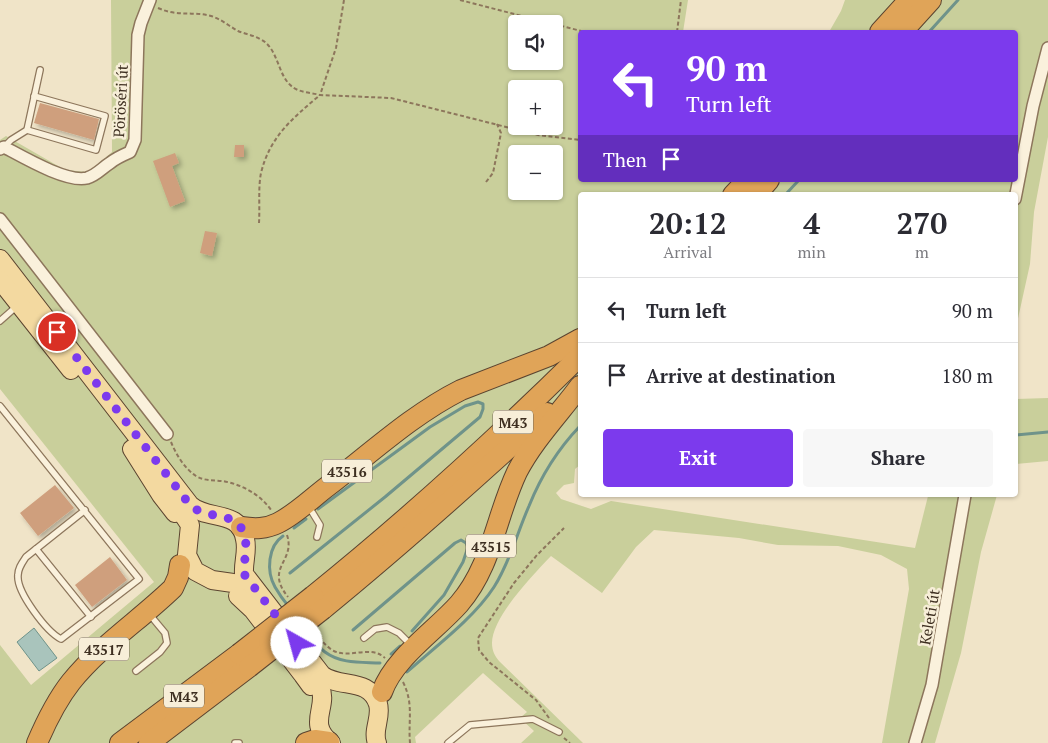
<!DOCTYPE html>
<html lang="en">
<head>
<meta charset="utf-8">
<style>
	body { margin:0; font-family:"PT Serif",serif; background:#f7f7f7; color:#2b2b33; height:100vh; display:flex; flex-direction:column; font-size:19px; white-space:nowrap }
	* { box-sizing:border-box; margin:0 }
	p { font-size:16px; color:#7c7c81 }
	.icon { flex:none; width:28px; height:28px; fill:none; stroke:currentColor; stroke-width:2; stroke-linecap:round; stroke-linejoin:round }
	.map { position:relative; flex:1; overflow:hidden }
	.panel { position:absolute; left:578px; top:192px; width:440px; height:305px; display:flex; flex-direction:column; background:#fff; border-radius:5px; box-shadow:0 1px 4px #0004 }
	.panel>* { flex:none }
	.top-card { position:absolute; left:578px; top:30px; width:440px; height:152px; border-radius:5px; box-shadow:0 1px 4px #0004; background:#7c3aed; color:#fff; overflow:hidden }
	.tools { position:absolute; left:508px; top:15px; display:grid; gap:10px }
	.tools a { display:grid; place-items:center; width:55px; height:55px; border-radius:5px; background:#fff; box-shadow:0 1px 4px #0004; font-size:25px }
	.pin { position:absolute; display:grid; place-items:center; width:42px; height:42px; color:#fff; margin:-21px; border:2px solid #fff; border-radius:50%; box-shadow:0 1px 5px #0007 }
	.me { position:absolute; width:55px; margin:-28px; rotate:322deg; stroke-linejoin:round; filter:drop-shadow(0 0 4px #0008) }
	.turn { display:flex; align-items:center; gap:18px; height:105px; padding:0 25px; font-size:22px }
	.turn .icon { width:65px; height:65px; stroke-width:2.5 }
	.turn b { display:block; font-size:35px; line-height:42px }
	.then { display:flex; align-items:center; height:48px; padding:0 25px; background:#0003; gap:10px; font-size:19px }
	.eta { display:flex; justify-content:space-evenly; align-items:center; height:85px; text-align:center }
	.eta b { font-size:30px; font-weight:600; line-height:35px }
	.button { display:flex; gap:10px; margin-top:auto; padding:10px 25px }
	.button a { flex:1; height:58px; border-radius:5px; background:#7c3aed; color:#fff; font-size:20px; font-weight:600; line-height:58px; text-align:center }
	.button a+a { background:#f7f7f7; color:#2b2b33 }
	ul { padding:0; list-style:none }
	li { display:flex; align-items:center; gap:15px; height:65px; padding:0 25px; border-top:1px solid #e1e1e2 }
	li div { flex:1 }
	li b { display:block; font-size:19px }
	li em { font-style:normal }
	.map>svg:first-child { display:block }
	.green { fill:#c9cf9b; fill-rule:evenodd }
	.water { fill:#a9c4bc; stroke:#6f938a }
	.lines { fill:none; stroke-linecap:round; stroke-linejoin:round }
	.stream { stroke:#6f938a; stroke-width:3 }
	.building { fill:#cf9f7d; filter:url(#shadow) }
	.lane-casing { stroke:#8d765c; stroke-width:8 }
	.street-casing { stroke:#8d765c; stroke-width:14 }
	.primary-casing { stroke:#5b4430; stroke-width:20 }
	.highway-casing { stroke:#5b4430; stroke-width:22 }
	.path { stroke:#8d765c; stroke-width:2; stroke-dasharray:4 2.5; stroke-linecap:butt }
	.lane { stroke:#faf1dc; stroke-width:5.5 }
	.street { stroke:#faf1dc; stroke-width:11 }
	.primary { stroke:#f3d9a0; stroke-width:18 }
	.highway { stroke:#e0a458; stroke-width:20 }
	.highway-bridge-casing { stroke:#5b4430; stroke-width:22; stroke-linecap:butt }
	.highway-bridge { stroke:#e0a458; stroke-width:20 }
	.route { stroke:#7c3aed; stroke-width:9; stroke-dasharray:0 16.2 }
	.labels { text-anchor:middle; dominant-baseline:central; stroke-width:5; stroke-linejoin:round; paint-order:stroke }
	.shield { fill:#f7eed8; stroke:#756857; stroke-width:1 }
	.shield-label { font-size:14px; font-weight:bold; fill:#3d2e20 }
	.street-label { font-size:15px; fill:#3d2e20; stroke:#f7eed8 }
</style>
</head>
<body>
<div class="map">
<svg width="1048" height="743" viewBox="0 0 1048 743">
	<defs>
		<filter id="shadow"><feDropShadow dx="3" dy="3" stdDeviation="2.5" flood-color="#0004"/></filter>
	</defs>
	<rect width="100%" height="100%" fill="#f0e4c8"/>
	<g class="green">
		<path d="M111,0H688L683,32H580V180H1015V32H829L841,11L845,0H1048V137L1034,212L1030,264L1015,332V195H580V465L575,469L574,483L564,485L556,493L561,499L591,509L611,501L915,548L928,496L927,495H997L981,552L961,653L935,743H882L909,589L907,569L881,555L838,546L778,545L739,538L654,530L636,547L602,593L551,556C533,575 492,617 492,643C492,651 495,656 499,661L583,743H521L534,731L520,718L527,712L483,673L415,737L416,743H0V645L31,685L154,582L0,389V140L6,136L65,170L89,172L112,152ZM516,24H554V61H516ZM516,89H554V126H516ZM516,154H554V191H516Z"/>
		<path d="M1048,398V461L1015,464V399Z"/>
	</g>
	<path class="water" d="M34,628L57,658L39,671L17,642Z"/>
	<g class="lines">
		<g class="stream">
			<path d="M929,32L958,0"/>
			<path d="M785,195L799,180"/>
			<path d="M1015,435L1048,432"/>
			<path d="M294,528L306,519"/>
			<path d="M283,536C268,546 266,571 275,587C279,594 284,601 289,607"/>
			<path d="M290,573L385,497L480,417L483,409V404L478,402L465,406L430,427L318,509"/>
			<path d="M307,630C312,637 318,647 325,652C341,664 361,662 380,663"/>
			<path d="M353,630L455,543L461,540L466,543L468,547L463,562L444,595L412,631"/>
			<path d="M391,654L400,646"/>
			<path d="M407,672C435,647 474,618 494,587C510,562 517,533 529,506C541,476 558,449 580,426"/>
		</g>
	</g>
	<g class="building">
		<path d="M40,103L99,119L94,140L34,123Z"/>
		<path d="M235,145H244V157H234Z"/>
		<path d="M175,153L179,163L172,166L185,201L170,207L153,161Z"/>
		<path d="M205,231L217,233L212,256L200,253Z"/>
		<path d="M55,485L74,508L38,536L20,513Z"/>
		<path d="M110,557L127,580L92,607L75,585Z"/>
	</g>
	<g class="lines">
		<g class="lane-casing">
			<g id="lane">
				<path d="M27,130L96,150L105,116L34,96"/>
				<path d="M4,147L11,140L27,130L40,70"/>
				<path d="M0,321L17,306"/>
				<path d="M0,406L139,579L61,639C47,632 16,592 18,575C18,568 22,563 26,557L85,510"/>
				<path d="M309,507L320,525L317,537"/>
				<path d="M36,549L91,617"/>
				<path d="M364,638L375,629L387,627L399,633L411,645"/>
				<path d="M136,671L160,652L167,643L165,633L150,615"/>
				<path d="M235,743H239"/>
				<path d="M448,743L470,725L533,719L559,732"/>
			</g>
		</g>
		<g class="street-casing">
			<g id="street">
				<path d="M0,149L4,147C23,157 67,183 87,178C97,175 102,168 110,163C116,158 123,155 130,152L135,140L138,35L141,23L150,0"/>
				<path d="M1015,199L1033,106L1048,48"/>
				<path d="M0,219L167,434"/>
				<path d="M915,743L932,685L965,495"/>
			</g>
		</g>
		<g class="primary-casing">
			<g id="primary">
				<path d="M0,259L190,505C207,521 240,509 245,539C248,551 243,562 244,574L322,675C340,689 369,677 378,704C382,717 372,730 377,743"/>
				<path d="M0,280L71,370"/>
				<path d="M132,449L161,495L175,513"/>
				<path d="M172,498L190,525L187,555L195,571L212,580L233,583L245,590L253,601"/>
				<path d="M238,596L253,610L303,675L311,686"/>
				<path d="M308,670C312,675 317,681 320,687C329,707 306,723 331,743"/>
			</g>
		</g>
		<g class="highway-casing">
			<g id="highway">
				<path d="M880,32L909,0"/>
				<path d="M902,32L931,0"/>
				<path d="M733,195L747,180"/>
				<path d="M756,195L769,180"/>
				<path d="M241,527C255,529 266,529 278,523C296,514 312,498 328,486C371,453 413,414 461,390L549,356L580,339"/>
				<path d="M313,596C406,521 495,440 580,356"/>
				<path d="M323,609C400,546 474,480 547,413"/>
				<path d="M382,692C394,658 435,631 459,604C492,566 496,516 517,472C533,441 559,414 580,386"/>
				<path d="M37,743C46,722 56,701 71,682C100,646 140,620 173,588L178,577L180,565"/>
				<path d="M120,743L239,654"/>
				<path d="M149,743L249,667"/>
				<path d="M306,743L315,740L329,742"/>
			</g>
		</g>
		<g class="path">
			<path d="M344,0L336,48L320,95L391,98L538,135L580,140"/>
			<path d="M460,0L553,24"/>
			<path d="M158,8C178,17 193,11 211,16C221,19 229,26 238,31C245,34 253,35 260,39C281,49 276,81 298,90C305,93 313,93 320,95"/>
			<path d="M554,24L585,32"/>
			<path d="M677,32L681,0"/>
			<path d="M486,182L493,173L501,133L497,124"/>
			<path d="M259,223C260,207 258,188 261,173C270,136 293,118 320,95"/>
			<path d="M171,442C176,454 184,468 196,476C204,481 213,480 222,481C241,484 260,494 271,510"/>
			<path d="M287,535C296,562 264,567 288,597"/>
			<path d="M315,632C320,639 325,645 332,650C349,660 370,644 385,658"/>
			<path d="M403,682C414,704 408,720 410,743"/>
			<path d="M549,718L536,700L489,662L479,650L478,638L514,583L537,555L564,528"/>
			<path d="M564,738L570,743"/>
		</g>
		<use href="#lane" class="lane"/>
		<use href="#street" class="street"/>
		<use href="#primary" class="primary"/>
		<use href="#highway" class="highway"/>
		<g class="highway-bridge-casing">
			<g id="highway-bridge">
				<path d="M239,654L313,596"/>
				<path d="M249,667L323,609"/>
			</g>
		</g>
		<use href="#highway-bridge" class="highway-bridge"/>
	</g>
	<g class="lines">
		<path class="route" d="M57,332L190,505C208,522 240,508 245,539C248,551 243,562 244,574L297,643"/>
	</g>
	<g class="labels">
		<g class="shield">
			<rect x="493" y="410.5" width="40" height="23" rx="4"/>
			<rect x="322" y="459.5" width="50" height="23" rx="4"/>
			<rect x="466" y="534.5" width="50" height="23" rx="4"/>
			<rect x="79" y="637.5" width="50" height="23" rx="4"/>
			<rect x="164" y="684.5" width="40" height="23" rx="4"/>
		</g>
		<g class="shield-label">
			<text x="513" y="422">M43</text>
			<text x="347" y="471">43516</text>
			<text x="491" y="546">43515</text>
			<text x="104" y="649">43517</text>
			<text x="184" y="696">M43</text>
		</g>
		<g class="street-label">
			<text transform="translate(120 101) rotate(-87)">Pöröséri út</text>
			<text transform="translate(929 617) rotate(-80)">Keleti út</text>
		</g>
	</g>
</svg>
<div class="tools">
<a><svg class="icon" aria-label="sound" viewBox="0 0 24 24"><path d="M4 9h4l5-4v14l-5-4H4zM17 9q2 3 0 6"/></svg></a>
<a>+</a>
<a>−</a>
</div>
<div class="pin" style="left:57px;top:332px;background:#d93025"><svg class="icon" aria-label="arrive" viewBox="0 0 24 24"><path d="M6 21V4h12l-3 4 3 4H6"/></svg></div>
<svg class="me" style="left:297px;top:643px" viewBox="-20 -20 40 40"><circle r="19" fill="#fff"/><path d="M0-13L10 11 0 6-10 11z" fill="#7c3aed"/></svg>
<div class="top-card">
<div class="turn"><svg class="icon" aria-label="left" viewBox="0 0 24 24"><path d="M17 20v-9H6M10 6l-5 5 5 5"/></svg><div><b>90 m</b>Turn left</div></div>
<div class="then">Then<svg class="icon" aria-label="arrive" viewBox="0 0 24 24"><path d="M6 21V4h12l-3 4 3 4H6"/></svg></div>
</div>
<section class="panel">
<div class="eta">
<div><b>20:12</b><p>Arrival</p></div>
<div><b>4</b><p>min</p></div>
<div><b>270</b><p>m</p></div>
</div>
<ul>
<li><svg class="icon" aria-label="left" viewBox="0 0 24 24"><path d="M17 20v-9H6M10 6l-5 5 5 5"/></svg><div><b>Turn left</b></div><em>90 m</em></li>
<li><svg class="icon" aria-label="arrive" viewBox="0 0 24 24"><path d="M6 21V4h12l-3 4 3 4H6"/></svg><div><b>Arrive at destination</b></div><em>180 m</em></li>
</ul>
<div class="button"><a>Exit</a><a>Share</a></div>
</section>
</div>
</body>
</html>
